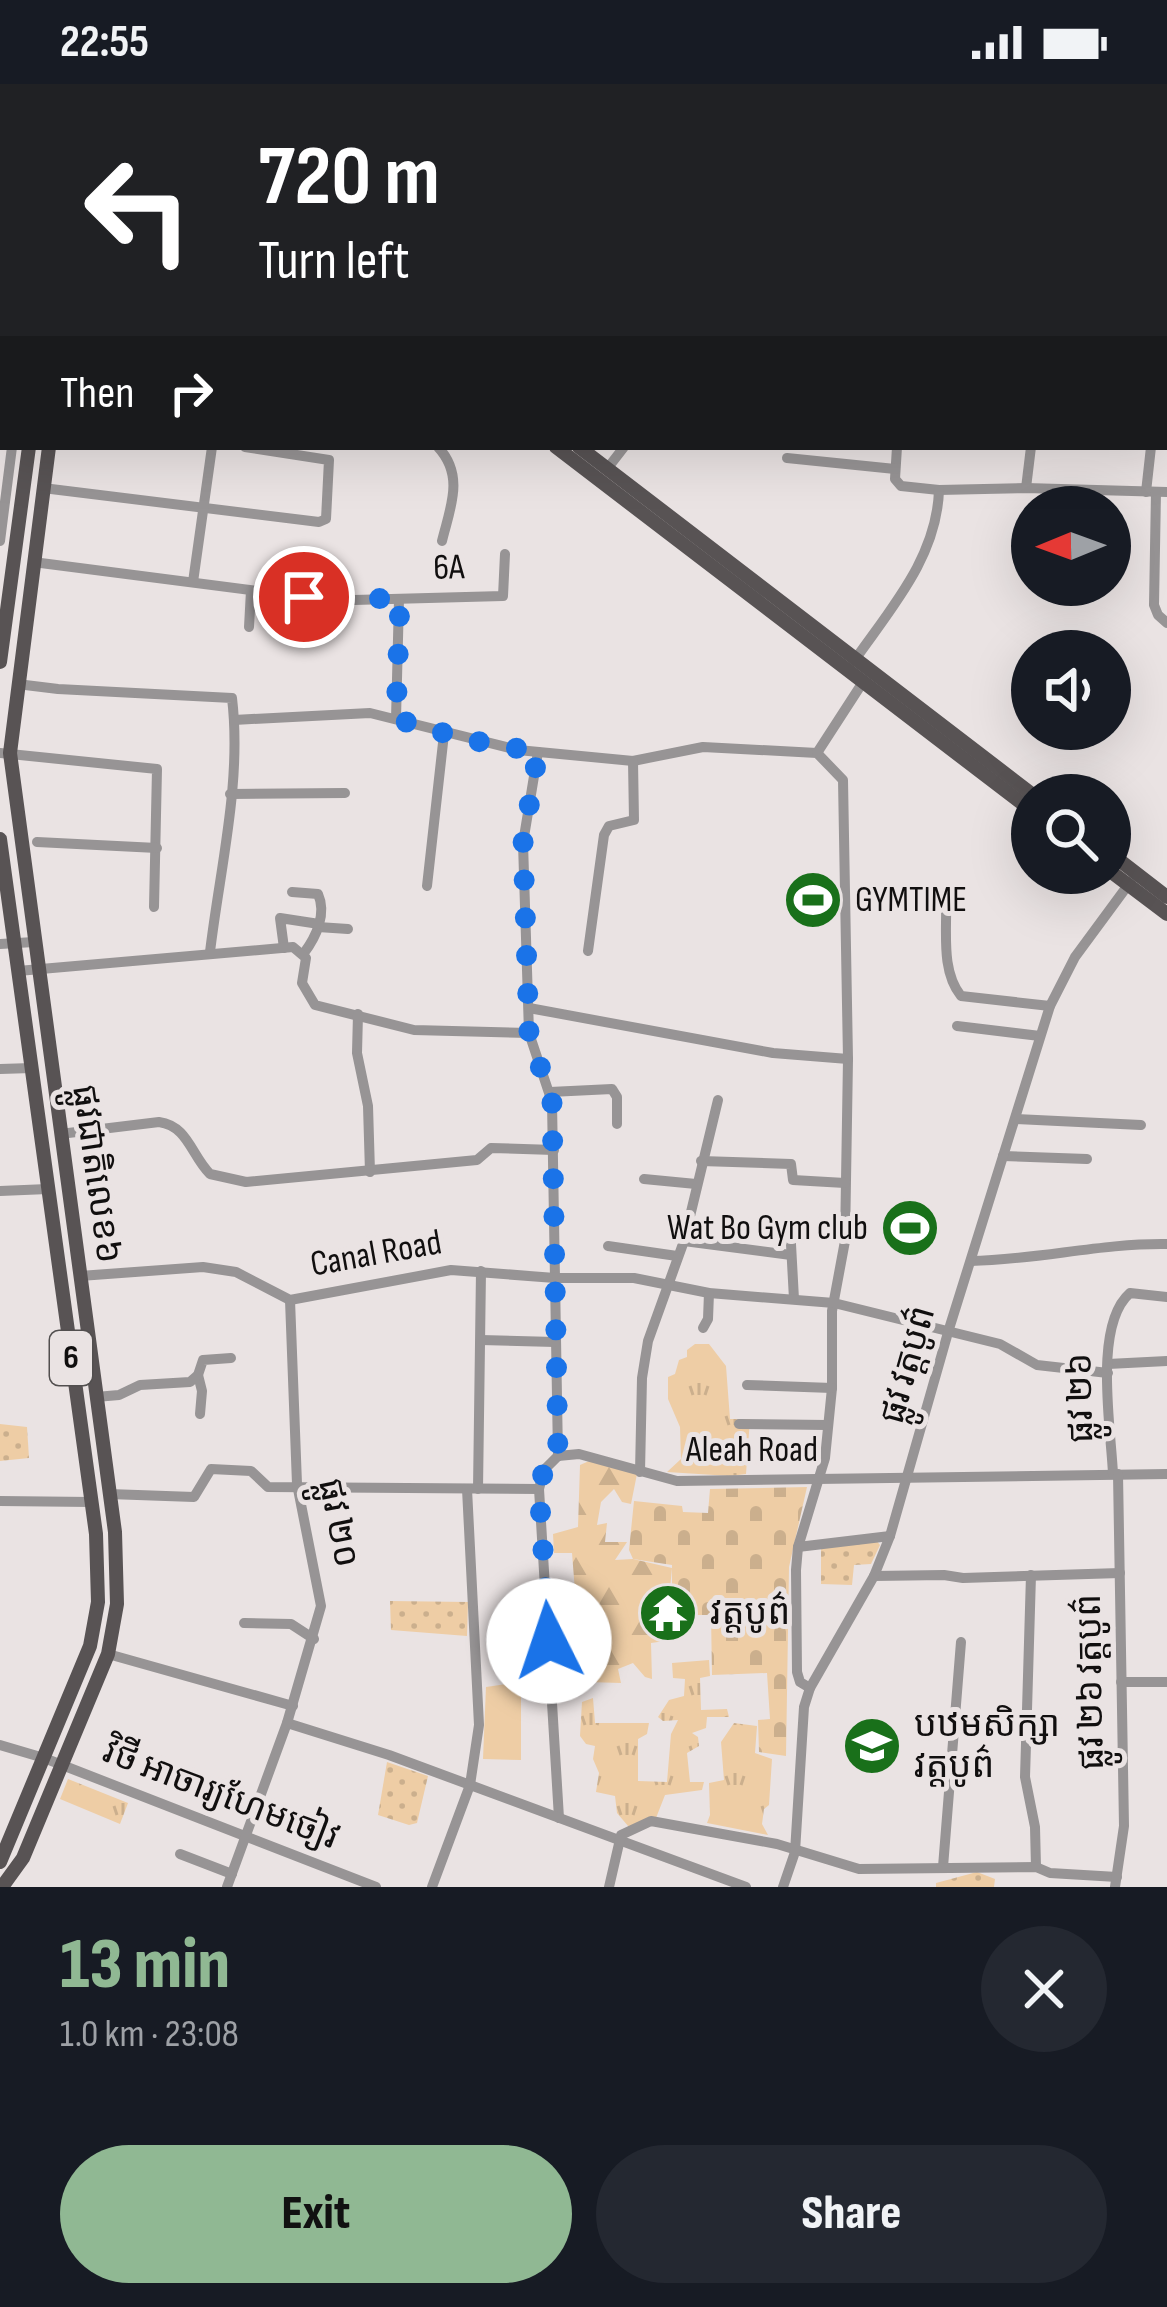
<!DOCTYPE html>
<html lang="en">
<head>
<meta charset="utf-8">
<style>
	body { margin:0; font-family:"Sofia Sans Condensed","Noto Sans Khmer",sans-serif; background:#242831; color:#f1f3f6; height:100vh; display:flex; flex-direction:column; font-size:45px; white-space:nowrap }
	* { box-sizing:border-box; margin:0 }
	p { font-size:39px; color:#9ea1a6 }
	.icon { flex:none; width:66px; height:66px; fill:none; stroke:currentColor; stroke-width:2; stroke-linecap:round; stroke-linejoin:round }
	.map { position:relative; height:1803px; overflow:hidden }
	.panel { display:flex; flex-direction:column; background:#171b24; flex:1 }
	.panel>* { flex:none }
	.guide { position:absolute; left:0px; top:0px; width:1167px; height:366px; box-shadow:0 12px 48px #0002; background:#202124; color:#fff; overflow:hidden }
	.needle { width:78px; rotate:269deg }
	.fabs { position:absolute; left:1011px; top:402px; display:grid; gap:24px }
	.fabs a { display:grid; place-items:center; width:120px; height:120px; border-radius:50%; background:#171b24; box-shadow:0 12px 48px #0002; font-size:60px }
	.pin { position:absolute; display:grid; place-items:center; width:102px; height:102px; color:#fff; margin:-51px; border:6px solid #fff; border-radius:50%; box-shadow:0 3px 12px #0007 }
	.me { position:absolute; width:132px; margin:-66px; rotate:356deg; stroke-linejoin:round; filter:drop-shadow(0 0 9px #0008) }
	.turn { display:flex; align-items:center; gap:42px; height:252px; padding:0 60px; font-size:54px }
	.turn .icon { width:156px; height:156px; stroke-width:2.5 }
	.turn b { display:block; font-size:84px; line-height:102px }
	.then { display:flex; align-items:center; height:114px; padding:0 60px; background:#0003; gap:24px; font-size:45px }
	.round { display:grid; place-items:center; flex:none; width:126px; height:126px; border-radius:63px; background:#242831 }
	.headline { display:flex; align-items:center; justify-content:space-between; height:204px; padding:0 60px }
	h1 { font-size:72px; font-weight:800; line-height:90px; color:#90b893 }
	.button { display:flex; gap:24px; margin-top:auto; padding:24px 60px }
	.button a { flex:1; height:138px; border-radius:72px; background:#90b893; color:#111; font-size:48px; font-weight:800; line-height:138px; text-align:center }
	.button a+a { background:#242831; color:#f1f3f6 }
	.status { display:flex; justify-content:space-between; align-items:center; height:84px; padding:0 60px; background:#171b24; direction:ltr }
	.status svg { height:33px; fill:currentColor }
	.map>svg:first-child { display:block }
	.grass { fill:url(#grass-tufts) }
	.forest { fill:url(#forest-firs) }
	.cemetery { fill:url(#cemetery-stones) }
	.garden { fill:url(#garden-dots) }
	.pitch { fill:#eecda5 }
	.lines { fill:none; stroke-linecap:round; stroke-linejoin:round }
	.minor { stroke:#979495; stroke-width:10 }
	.major { stroke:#585354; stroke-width:14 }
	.route { stroke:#1a73e8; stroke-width:21; stroke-dasharray:0 37.8 }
	.labels { text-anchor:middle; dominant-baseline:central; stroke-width:10; stroke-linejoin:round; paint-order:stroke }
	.shield { fill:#eae3e3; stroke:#524f4f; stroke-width:3 }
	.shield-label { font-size:33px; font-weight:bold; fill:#110f0f }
	.street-label { font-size:36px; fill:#110f0f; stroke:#eae3e3 }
	.poi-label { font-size:36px; fill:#110f0f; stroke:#eae3e3; text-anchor:start }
</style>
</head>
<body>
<div class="status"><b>22:55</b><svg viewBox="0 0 49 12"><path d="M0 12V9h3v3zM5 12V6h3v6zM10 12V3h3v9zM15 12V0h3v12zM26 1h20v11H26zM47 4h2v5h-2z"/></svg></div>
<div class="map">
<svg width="1167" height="1803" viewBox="0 0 1167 1803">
	<defs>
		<pattern id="grass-tufts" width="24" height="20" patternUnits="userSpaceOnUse" patternTransform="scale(3)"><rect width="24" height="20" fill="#eecda5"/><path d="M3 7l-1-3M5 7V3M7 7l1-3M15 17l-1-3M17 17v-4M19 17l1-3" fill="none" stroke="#cbaf8d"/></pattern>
		<pattern id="forest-firs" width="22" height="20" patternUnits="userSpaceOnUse" patternTransform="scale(3)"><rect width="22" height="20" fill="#eecda5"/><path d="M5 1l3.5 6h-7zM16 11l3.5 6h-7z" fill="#cbaf8d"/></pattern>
		<pattern id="cemetery-stones" width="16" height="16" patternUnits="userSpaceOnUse" patternTransform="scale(3)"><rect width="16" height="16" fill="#eecda5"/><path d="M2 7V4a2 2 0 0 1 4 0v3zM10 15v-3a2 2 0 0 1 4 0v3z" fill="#cbaf8d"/></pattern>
		<pattern id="garden-dots" width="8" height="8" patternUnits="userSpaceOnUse" patternTransform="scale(3)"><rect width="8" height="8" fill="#eecda5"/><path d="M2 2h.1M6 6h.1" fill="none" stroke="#cbaf8d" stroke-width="1.8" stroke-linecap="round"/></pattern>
	</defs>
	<rect width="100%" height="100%" fill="#eae3e3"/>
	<g class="grass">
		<path d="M695,1260H709L726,1282L730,1335H750L746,1390L730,1392L667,1388L681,1375L680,1343L668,1315V1293L675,1290L679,1276L687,1273V1266Z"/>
		<path d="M709,1576L710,1592L700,1594L701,1626L727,1625L729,1633H707L706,1644L692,1649L698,1653L699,1662L687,1669L690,1698H704L702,1706L665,1711L656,1734L634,1749L617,1729L615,1712L596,1708L599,1689L593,1675L595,1662L586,1660L580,1652L582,1618L593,1614L595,1639H649L647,1650L638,1655V1697L667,1698L671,1650L678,1636L663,1637L658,1633L669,1616L684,1612L685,1595L673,1594L672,1579Z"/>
		<path d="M734,1639L757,1642L755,1669L772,1675L769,1721L764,1725L762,1740L768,1751L707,1739L710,1731L709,1699L724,1696L721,1658Z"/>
		<path d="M68,1695L128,1719L120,1740L60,1715Z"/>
	</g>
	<path class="forest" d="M589,1377L637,1390L631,1420L622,1418L614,1405L601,1418L597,1441L607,1439L605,1458H627L615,1476L633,1475L672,1484L665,1557L651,1559L652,1595L645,1593L633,1579L618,1585L621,1599L587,1598L581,1590L573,1556L579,1558L572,1469H554L553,1450L578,1443L580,1381Z"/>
	<path class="cemetery" d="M807,1403L789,1483L786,1672L759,1668L758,1636L770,1635L767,1589L712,1591L711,1531H672V1481L633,1475L629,1466L634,1417L682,1422L683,1428L708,1429L710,1405Z"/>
	<g class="garden">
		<path d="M0,1340L27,1343L29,1374L0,1377Z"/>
		<path d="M876,1456L880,1461L871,1480L854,1481L852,1501L821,1500V1464Z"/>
		<path d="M390,1517L468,1518L467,1552L391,1546Z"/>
		<path d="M387,1678L428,1692L417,1739L409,1741L378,1731Z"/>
		<path d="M977,1788L995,1795L994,1803H936V1799Z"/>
	</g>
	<path class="pitch" d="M521,1598V1676L483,1675L486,1603Z"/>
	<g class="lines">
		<g class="minor">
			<path d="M608,0V3"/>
			<path d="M61,3V0"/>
			<path d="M292,3V0"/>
			<path d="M504,3V0"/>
			<path d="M538,3V0"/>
			<path d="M664,3V0"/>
			<path d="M761,3V0"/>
			<path d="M1097,3V0"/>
			<path d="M0,164L3,165"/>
			<path d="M1164,201L1167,193"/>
			<path d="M1164,266H1167"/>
			<path d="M0,327L3,328"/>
			<path d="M438,363C465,392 450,424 442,457"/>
			<path d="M897,363L895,395L901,402L939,406L1026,404L1167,408"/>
			<path d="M787,374L895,385"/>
			<path d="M607,385L624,363"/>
			<path d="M43,404L319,438L326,435L329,376L245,363"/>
			<path d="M1026,404L1031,363"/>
			<path d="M1146,408L1151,363"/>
			<path d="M1156,408L1154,521L1158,531L1167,539"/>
			<path d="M0,457L12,363"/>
			<path d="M33,478L304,513L354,516L503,512L505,470"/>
			<path d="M193,498L212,363"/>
			<path d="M249,543L251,507"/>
			<path d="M854,577C891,524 937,473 939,406"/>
			<path d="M17,600L58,605L232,614C242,698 220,784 210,868"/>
			<path d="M396,635L399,515"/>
			<path d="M234,636L370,629L518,666L633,677L703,663L817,669L843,696L848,975L845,1157L832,1227V1304L825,1374L798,1463L796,1486L797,1588L800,1598L810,1604"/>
			<path d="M538,668L523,759L529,949L552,1018L558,1372"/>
			<path d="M0,669L157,685L154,823"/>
			<path d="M817,669L863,598"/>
			<path d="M230,710L345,709"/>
			<path d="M37,758L157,764"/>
			<path d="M427,802L444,650"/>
			<path d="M292,808L318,810C327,830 316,853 304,869"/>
			<path d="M946,819C947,849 941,887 961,912L1050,922"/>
			<path d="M318,843L348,845"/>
			<path d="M0,860L34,858"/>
			<path d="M284,864L280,834L319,840"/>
			<path d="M588,867L604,751L609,742L634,736L633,677"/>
			<path d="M18,887L293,863L306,874L302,899L315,921L414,946L529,949"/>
			<path d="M529,924L773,969L848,975"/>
			<path d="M358,930L357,969L368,1022L370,1088"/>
			<path d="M957,942L1040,952"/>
			<path d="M0,985L32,984"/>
			<path d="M550,1008L612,1005L617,1013V1040"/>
			<path d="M1016,1035L1141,1041"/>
			<path d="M60,1050L159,1038C188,1042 191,1071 210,1090L246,1098L477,1076L491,1064L554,1066"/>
			<path d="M1003,1072L1087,1075"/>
			<path d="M701,1077L791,1080L793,1096L845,1099"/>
			<path d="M644,1095L696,1100"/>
			<path d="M0,1107L48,1105"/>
			<path d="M790,1142L794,1215"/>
			<path d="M684,1157L791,1171"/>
			<path d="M608,1162L677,1172"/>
			<path d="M971,1177C1037,1176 1101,1159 1167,1160"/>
			<path d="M80,1192L203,1183L236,1188L290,1216L451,1186L555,1194H634L709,1209L834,1219L1000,1260L1037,1281L1108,1289"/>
			<path d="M703,1244L708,1235L709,1209"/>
			<path d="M481,1256L555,1258"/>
			<path d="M1108,1280L1167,1277"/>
			<path d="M198,1291L202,1307L200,1330"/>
			<path d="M747,1301L832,1304"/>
			<path d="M96,1313L119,1311L140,1301L190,1298L198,1291L203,1276L231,1274"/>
			<path d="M739,1340L827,1341"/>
			<path d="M558,1372L579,1370L677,1397L1167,1390"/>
			<path d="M558,1372L544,1386L539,1405L559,1734"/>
			<path d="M640,1388L642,1294L648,1257L684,1157L718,1016"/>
			<path d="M1113,1390C1111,1344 1093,1241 1130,1209L1167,1213"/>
			<path d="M478,1405L481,1187"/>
			<path d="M109,1410L194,1413L211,1385L251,1387L268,1403L539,1405"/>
			<path d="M0,1417L91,1418"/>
			<path d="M798,1463L890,1452"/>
			<path d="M1031,1491L1025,1693L1035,1743L1036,1783"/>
			<path d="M874,1492L944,1491L963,1494L1120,1489"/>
			<path d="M244,1539L291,1540L314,1555"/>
			<path d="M108,1570L293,1622"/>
			<path d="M1121,1598H1167"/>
			<path d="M287,1639L389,1671L746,1803"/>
			<path d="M0,1661L44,1674L376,1803"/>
			<path d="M180,1770L232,1790"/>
			<path d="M943,1783L961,1558"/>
			<path d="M227,1803L287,1639L321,1522L297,1400L290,1216"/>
			<path d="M432,1803L470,1701L479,1641L467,1405"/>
			<path d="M609,1803L621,1751L651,1737L777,1760L859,1785L1036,1783L1050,1789L1117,1793"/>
			<path d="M783,1803L795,1768L804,1623L810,1604L874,1492L890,1452L949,1245L1050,922L1075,873L1131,797"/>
			<path d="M1115,1803L1124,1742L1118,1390"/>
		</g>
		<g class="major">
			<path d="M77,3L78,0"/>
			<path d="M97,3L98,0"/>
			<path d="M556,363L1032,727"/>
			<path d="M579,363L1033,711"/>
			<path d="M0,578L29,363"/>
			<path d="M0,755L96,1450L98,1518L90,1562L0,1778"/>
			<path d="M1110,769L1167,813"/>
			<path d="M1110,787L1167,830"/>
			<path d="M2,1803L23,1774L108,1570L117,1520L115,1448L10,669L49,363"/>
		</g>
	</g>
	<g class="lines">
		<path class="route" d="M304,513L400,515L396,635L464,655L538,668L523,759L529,949L552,1018L558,1372L544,1386L539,1405L549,1557"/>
	</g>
	<defs>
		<g id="stadium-disc" transform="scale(3)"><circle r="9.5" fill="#19701a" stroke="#eae3e3"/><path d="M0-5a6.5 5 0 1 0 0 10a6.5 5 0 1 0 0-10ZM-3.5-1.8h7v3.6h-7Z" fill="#fff"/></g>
		<g id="temple-disc" transform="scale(3)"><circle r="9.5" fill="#19701a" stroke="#eae3e3"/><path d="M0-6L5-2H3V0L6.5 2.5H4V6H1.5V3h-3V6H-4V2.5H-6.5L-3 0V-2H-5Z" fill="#fff"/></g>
		<g id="school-disc" transform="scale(3)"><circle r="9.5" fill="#19701a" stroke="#eae3e3"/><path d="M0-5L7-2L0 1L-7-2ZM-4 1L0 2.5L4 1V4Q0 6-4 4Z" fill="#fff"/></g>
	</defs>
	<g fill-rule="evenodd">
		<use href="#stadium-disc" x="813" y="816"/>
		<use href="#stadium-disc" x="910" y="1144"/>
		<use href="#temple-disc" x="668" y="1529"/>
		<use href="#school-disc" x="872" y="1662"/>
	</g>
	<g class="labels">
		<rect class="shield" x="50" y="1247" width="42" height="54" rx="9"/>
		<g class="shield-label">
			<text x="71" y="1274">6</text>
		</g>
		<g class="street-label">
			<text transform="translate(449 484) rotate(-1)">6A</text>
			<text transform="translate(96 1090) rotate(82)">ផ្លូវជាតិលេខ៦</text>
			<text transform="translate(376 1170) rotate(-10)">Canal Road</text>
			<text transform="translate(908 1281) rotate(-74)">ផ្លូវ វត្តបូព៌</text>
			<text transform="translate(1081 1314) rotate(-91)">ផ្លូវ ២៦</text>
			<text x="752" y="1366">Aleah Road</text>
			<text transform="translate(338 1439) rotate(79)">ផ្លូវ ២០</text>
			<text transform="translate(1091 1598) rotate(-91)">ផ្លូវ ២៦ វត្តបូព៌</text>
			<text transform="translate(221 1711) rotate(21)">វិថី អាចារ្យហែមចៀវ</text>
		</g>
		<g class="poi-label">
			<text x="855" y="816">GYMTIME</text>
			<text x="868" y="1144" text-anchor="end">Wat Bo Gym club</text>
			<text x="710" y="1529">វត្តបូព៌</text>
			<text x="914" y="1641">បឋមសិក្សា<tspan x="914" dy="41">វត្តបូព៌</tspan></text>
		</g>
	</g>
</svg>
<div class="fabs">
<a><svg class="needle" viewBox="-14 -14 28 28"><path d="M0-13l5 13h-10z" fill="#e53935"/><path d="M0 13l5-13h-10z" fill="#9ea1a6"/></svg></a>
<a><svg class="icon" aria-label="sound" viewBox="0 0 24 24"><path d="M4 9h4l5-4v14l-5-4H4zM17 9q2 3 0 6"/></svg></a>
<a><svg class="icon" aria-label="search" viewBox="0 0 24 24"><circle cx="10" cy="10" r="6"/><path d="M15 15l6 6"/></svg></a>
</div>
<div class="pin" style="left:304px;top:513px;background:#d93025"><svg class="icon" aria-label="arrive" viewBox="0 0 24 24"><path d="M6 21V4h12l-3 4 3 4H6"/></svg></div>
<svg class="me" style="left:549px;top:1557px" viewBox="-20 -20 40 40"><circle r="19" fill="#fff"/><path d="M0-13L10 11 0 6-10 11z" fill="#1a73e8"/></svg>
<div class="guide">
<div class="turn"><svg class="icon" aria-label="left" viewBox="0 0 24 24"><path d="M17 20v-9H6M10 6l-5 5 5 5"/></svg><div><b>720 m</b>Turn left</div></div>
<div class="then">Then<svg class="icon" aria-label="right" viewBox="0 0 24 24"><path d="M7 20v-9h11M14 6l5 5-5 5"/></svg></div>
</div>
</div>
<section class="panel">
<div class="headline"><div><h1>13 min</h1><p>1.0 km · 23:08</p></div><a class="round"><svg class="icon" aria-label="close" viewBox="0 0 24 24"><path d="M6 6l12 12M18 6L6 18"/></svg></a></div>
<div class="button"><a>Exit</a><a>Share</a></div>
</section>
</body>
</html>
